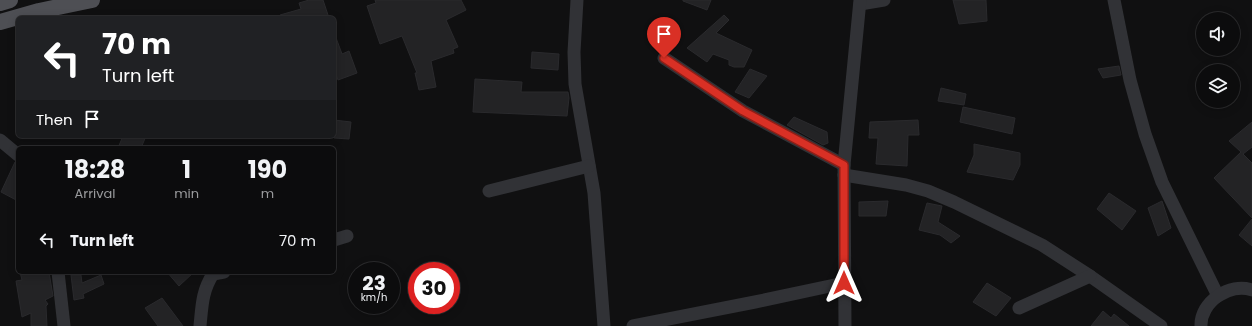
<!DOCTYPE html>
<html lang="en">
<head>
<meta charset="utf-8">
<style>
	body { margin:0; font-family:Poppins,sans-serif; background:#1a1a1b; color:#f1f3f6; height:100vh; display:flex; flex-direction:column; font-size:15px; white-space:nowrap }
	* { box-sizing:border-box; margin:0 }
	p { font-size:13px; color:#9a9b9d }
	.icon { flex:none; width:22px; height:22px; fill:none; stroke:currentColor; stroke-width:2; stroke-linecap:round; stroke-linejoin:round }
	.map { position:relative; flex:1; overflow:hidden }
	.side { position:absolute; left:16px; top:146px; width:320px; height:128px; display:flex; flex-direction:column; background:#0c0c0d; border-radius:6px; box-shadow:0 2px 10px #0003,0 0 0 1px #2c2c2e }
	.side>* { flex:none }
	.hud { position:absolute; left:16px; top:16px; width:320px; height:122px; border-radius:6px; box-shadow:0 2px 10px #0003,0 0 0 1px #2c2c2e; background:#202124; color:#fff; overflow:hidden }
	.controls { position:absolute; left:1196px; top:12px; display:grid; gap:8px }
	.controls a { display:grid; place-items:center; width:44px; height:44px; border-radius:50%; background:#0c0c0d; box-shadow:0 2px 10px #0003,0 0 0 1px #2c2c2e; font-size:20px }
	.speed { position:absolute; left:348px; top:262px; display:flex; gap:8px; font-size:20px; font-weight:700; text-align:center }
	.speed>* { display:grid; place-content:center; width:52px; height:52px; border-radius:50%; background:#0c0c0d; box-shadow:0 2px 10px #0003,0 0 0 1px #2c2c2e; line-height:1 }
	.speed small { font-size:10px; font-weight:400 }
	.speed .limit { border:6px solid #d22; background:#fff; color:#111 }
	.pin { position:absolute; display:grid; place-items:center; width:34px; height:34px; color:#fff; margin:-41px -17px; border-radius:50% 50% 50% 0; rotate:-45deg; box-shadow:0 0 4px #0007 }
	.pin .icon { rotate:45deg }
	.me { position:absolute; width:44px; margin:-22px; rotate:0deg; stroke-linejoin:round; filter:drop-shadow(0 0 3px #0008) }
	.turn { display:flex; align-items:center; gap:14px; height:84px; padding:0 20px; font-size:18px }
	.turn .icon { width:52px; height:52px; stroke-width:2.5 }
	.turn b { display:block; font-size:28px; line-height:34px }
	.then { display:flex; align-items:center; height:38px; padding:0 20px; background:#0003; gap:8px; font-size:15px }
	.eta { display:flex; justify-content:space-evenly; align-items:center; height:68px; text-align:center }
	.eta b { font-size:24px; font-weight:700; line-height:28px }
	ul { padding:0; list-style:none }
	li { display:flex; align-items:center; gap:12px; height:52px; padding:0 20px }
	li div { flex:1 }
	li b { display:block; font-size:15px }
	li em { font-style:normal }
	.map>svg:first-child { display:block }
	.building { fill:#232325; stroke:#2a2a2d }
	.lines { fill:none; stroke-linecap:round; stroke-linejoin:round }
	.minor { stroke:#313236; stroke-width:13 }
	.major { stroke:#4e4f54; stroke-width:16 }
	.route-casing { stroke:#8d1f18; stroke-width:10 }
	.route { stroke:#d93025; stroke-width:7 }
</style>
</head>
<body>
<div class="map">
<svg width="1252" height="326" viewBox="0 0 1252 326">
	<rect width="100%" height="100%" fill="#101011"/>
	<g class="building">
		<path d="M309,0H323L329,18H281L280,15L301,9L299,3Z"/>
		<path d="M375,0H461L466,10L446,20L458,47L453,49L454,53L431,61L436,87L419,90L415,73H417L402,36L380,44L367,6L376,3Z"/>
		<path d="M683,0H711L707,10L683,1Z"/>
		<path d="M953,0H986L987,21L959,24Z"/>
		<path d="M724,15L729,20L716,33L752,50L744,67H734L729,65V60L713,54L707,62L687,48Z"/>
		<path d="M334,35H335L342,54L349,51L357,73L338,80L334,69Z"/>
		<path d="M532,52L559,54L558,70L531,68Z"/>
		<path d="M1119,66L1121,75L1103,78L1098,69Z"/>
		<path d="M750,69L767,76L749,98L735,92Z"/>
		<path d="M475,79L522,82L521,92H568L569,98L567,116L473,112Z"/>
		<path d="M941,88L966,94L964,105L938,101Z"/>
		<path d="M963,107L1015,118L1012,134L960,122Z"/>
		<path d="M794,117L827,132L828,143L823,145L787,125Z"/>
		<path d="M334,120L351,122L349,139L334,138Z"/>
		<path d="M918,120L919,135H908L907,166L876,164L878,138H869L870,122Z"/>
		<path d="M1252,122V147L1243,154L1252,163V218L1214,178L1241,152L1229,141Z"/>
		<path d="M123,136H146L141,148H118Z"/>
		<path d="M974,144L1020,153V165L1013,180L967,172L974,155Z"/>
		<path d="M15,162L18,163V201L1,192Z"/>
		<path d="M1109,193L1136,211L1122,230L1097,209Z"/>
		<path d="M888,201L886,216H859V202Z"/>
		<path d="M1162,201L1171,228L1158,236L1148,208Z"/>
		<path d="M927,203L942,206L938,222L960,236L951,243L940,235L919,230Z"/>
		<path d="M1252,219V246L1239,235Z"/>
		<path d="M20,272H49L53,296L45,300L48,304L46,306L47,326H31V313L22,317L16,281L22,280Z"/>
		<path d="M167,272H194L179,286Z"/>
		<path d="M71,275H81L82,283L101,275L104,284L83,294L84,298L74,300Z"/>
		<path d="M987,283L1011,298L996,316L973,302Z"/>
		<path d="M162,298L183,326H158L145,308Z"/>
		<path d="M1103,311L1111,318L1114,314L1129,326H1091Z"/>
	</g>
	<g class="lines">
		<g class="minor">
			<path d="M577,0L574,52L575,84L594,193L604,326"/>
			<path d="M1114,0L1130,80L1145,134L1162,182L1218,296"/>
			<path d="M860,4L884,0"/>
			<path d="M664,58L743,111L844,165"/>
			<path d="M0,140L18,155"/>
			<path d="M844,175L906,185L928,191L954,202L1042,245L1090,276L1161,326"/>
			<path d="M489,191L589,166"/>
			<path d="M334,240L347,236"/>
			<path d="M58,272L64,326"/>
			<path d="M1019,308L1090,276"/>
			<path d="M200,326C202,306 202,291 213,274L224,272"/>
			<path d="M633,326L755,302L844,283"/>
			<path d="M845,326L844,165L860,0"/>
			<path d="M1201,326C1200,302 1230,282 1252,290"/>
		</g>
		<g class="major">
			<path d="M0,3L10,0"/>
			<path d="M0,22L39,11L92,0"/>
		</g>
	</g>
	<g class="lines">
		<g class="route-casing">
			<path id="route" d="M664,58L743,111L844,165V283"/>
		</g>
		<use href="#route" class="route"/>
	</g>
</svg>
<div class="controls">
<a><svg class="icon" aria-label="sound" viewBox="0 0 24 24"><path d="M4 9h4l5-4v14l-5-4H4zM17 9q2 3 0 6"/></svg></a>
<a><svg class="icon" aria-label="layers" viewBox="0 0 24 24"><path d="M12 4l9 5-9 5-9-5zM3 14l9 5 9-5"/></svg></a>
</div>
<div class="speed"><div>23<small>km/h</small></div><div class="limit">30</div></div>
<div class="pin" style="left:664px;top:58px;background:#d93025"><svg class="icon" aria-label="arrive" viewBox="0 0 24 24"><path d="M6 21V4h12l-3 4 3 4H6"/></svg></div>
<svg class="me" style="left:844px;top:283px" viewBox="-20 -20 40 40"><path d="M0-17L14 15 0 8-14 15z" fill="#d93025" stroke="#fff" stroke-width="4"/></svg>
<div class="hud">
<div class="turn"><svg class="icon" aria-label="left" viewBox="0 0 24 24"><path d="M17 20v-9H6M10 6l-5 5 5 5"/></svg><div><b>70 m</b>Turn left</div></div>
<div class="then">Then<svg class="icon" aria-label="arrive" viewBox="0 0 24 24"><path d="M6 21V4h12l-3 4 3 4H6"/></svg></div>
</div>
<section class="side">
<div class="eta">
<div><b>18:28</b><p>Arrival</p></div>
<div><b>1</b><p>min</p></div>
<div><b>190</b><p>m</p></div>
</div>
<ul>
<li><svg class="icon" aria-label="left" viewBox="0 0 24 24"><path d="M17 20v-9H6M10 6l-5 5 5 5"/></svg><div><b>Turn left</b></div><em>70 m</em></li>
</ul>
</section>
</div>
</body>
</html>
